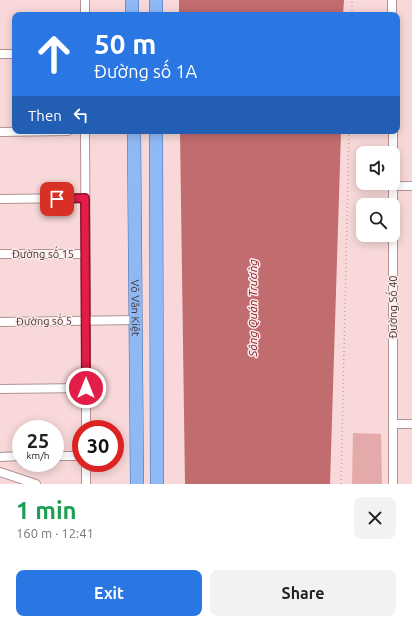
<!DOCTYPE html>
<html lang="en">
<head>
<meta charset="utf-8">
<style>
	body { margin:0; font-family:Ubuntu,sans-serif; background:#f2f2f2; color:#222; height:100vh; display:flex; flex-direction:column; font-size:15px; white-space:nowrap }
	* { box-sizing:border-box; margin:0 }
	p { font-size:13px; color:#767676 }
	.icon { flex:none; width:22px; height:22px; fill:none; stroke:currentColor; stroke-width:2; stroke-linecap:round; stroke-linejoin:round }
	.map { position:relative; height:484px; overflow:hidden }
	.side { display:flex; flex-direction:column; background:#fff; flex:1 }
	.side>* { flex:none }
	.banner { position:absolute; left:12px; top:12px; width:388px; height:122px; border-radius:8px; box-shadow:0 2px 10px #0003; background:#2a76e2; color:#fff; overflow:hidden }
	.buttons { position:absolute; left:356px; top:146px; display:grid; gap:8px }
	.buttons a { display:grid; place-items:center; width:44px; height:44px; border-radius:8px; background:#fff; box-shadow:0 2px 10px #0003; font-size:20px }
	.speed { position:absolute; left:12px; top:420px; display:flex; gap:8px; font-size:20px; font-weight:700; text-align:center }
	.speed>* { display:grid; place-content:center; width:52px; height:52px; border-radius:50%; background:#fff; box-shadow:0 2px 10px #0003; line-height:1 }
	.speed small { font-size:10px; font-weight:400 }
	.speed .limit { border:6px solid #d22; background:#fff; color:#111 }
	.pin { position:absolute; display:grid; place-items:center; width:34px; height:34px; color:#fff; margin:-17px; border-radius:8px; box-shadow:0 2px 6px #0006 }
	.me { position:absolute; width:44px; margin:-22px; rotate:0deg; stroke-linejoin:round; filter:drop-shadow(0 0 3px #0008) }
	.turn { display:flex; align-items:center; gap:14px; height:84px; padding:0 16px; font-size:18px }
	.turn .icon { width:52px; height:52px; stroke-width:2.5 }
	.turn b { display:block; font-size:28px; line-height:34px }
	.then { display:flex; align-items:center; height:38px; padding:0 16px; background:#0003; gap:8px; font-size:15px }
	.round { display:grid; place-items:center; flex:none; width:42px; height:42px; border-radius:8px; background:#f2f2f2 }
	.overview { display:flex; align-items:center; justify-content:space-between; height:68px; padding:0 16px }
	h1 { font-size:24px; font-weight:700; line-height:30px; color:#1e9e55 }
	.button { display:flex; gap:8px; margin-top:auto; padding:8px 16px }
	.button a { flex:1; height:46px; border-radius:8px; background:#2a76e2; color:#fff; font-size:16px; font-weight:700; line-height:46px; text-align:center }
	.button a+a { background:#f2f2f2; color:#222 }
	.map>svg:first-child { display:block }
	.green { fill:#e4aaaa }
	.water { fill:#c16c6e }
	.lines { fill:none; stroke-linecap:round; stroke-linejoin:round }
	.street-casing { stroke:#b19393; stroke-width:10 }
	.primary-casing { stroke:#436cad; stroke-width:14 }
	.path { stroke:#bfa5a5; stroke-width:1.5; stroke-dasharray:1 3; stroke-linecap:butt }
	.street { stroke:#fff; stroke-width:8 }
	.primary { stroke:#8fb9f5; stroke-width:13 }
	.route-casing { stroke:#92132f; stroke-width:10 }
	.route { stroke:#e11d48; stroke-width:7 }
	.labels { text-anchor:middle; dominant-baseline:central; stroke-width:3; stroke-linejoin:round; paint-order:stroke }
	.street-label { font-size:11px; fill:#403433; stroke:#fce9e8 }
	.water-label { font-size:12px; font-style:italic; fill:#7d1424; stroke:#fce9e8 }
</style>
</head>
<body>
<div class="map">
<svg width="412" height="484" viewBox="0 0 412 484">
	<rect width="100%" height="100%" fill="#f8d8d8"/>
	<path class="green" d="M353,433L381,434L382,484H352Z"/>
	<g class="water">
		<path d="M179,0H344L343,15H179Z"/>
		<path d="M180,131H341L330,484H185Z"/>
	</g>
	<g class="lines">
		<g class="street-casing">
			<g id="street">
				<path d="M85,0V15"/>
				<path d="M392,0V15"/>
				<path d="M0,54H15"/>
				<path d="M85,131L86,321V429"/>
				<path d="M393,131V484"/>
				<path d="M0,132L68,131"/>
				<path d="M394,186H412"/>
				<path d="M0,199L85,198"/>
				<path d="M0,254H85"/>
				<path d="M0,322L136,320"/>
				<path d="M0,389L86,388"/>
				<path d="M393,424H412"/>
				<path d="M55,456H81"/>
				<path d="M0,457L21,456"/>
				<path d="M86,463V484"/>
				<path d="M0,472L36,484"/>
			</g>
		</g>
		<g class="primary-casing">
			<g id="primary">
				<path d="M132,0V15"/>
				<path d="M156,0V15"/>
				<path id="s1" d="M134,131L137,484"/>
				<path d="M156,131L157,484"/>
			</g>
		</g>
		<g class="path">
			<path d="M352,15V0"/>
			<path d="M341,484L349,131"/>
		</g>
		<use href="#street" class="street"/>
		<use href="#primary" class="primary"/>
	</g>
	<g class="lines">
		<g class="route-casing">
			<path id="route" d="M57,199L85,198L86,388"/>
		</g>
		<use href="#route" class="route"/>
	</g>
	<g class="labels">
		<g class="street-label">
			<text x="43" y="254">Đường số 15</text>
			<text transform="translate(393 307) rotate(-90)">Đường Số 40</text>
			<text stroke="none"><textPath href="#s1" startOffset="177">Võ Văn Kiệt</textPath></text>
			<text transform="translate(44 321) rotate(-1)">Đường số 5</text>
		</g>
		<g class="water-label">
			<text transform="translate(252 308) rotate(-90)">Sông Quán Trường</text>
		</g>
	</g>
</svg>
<div class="buttons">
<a><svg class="icon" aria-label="sound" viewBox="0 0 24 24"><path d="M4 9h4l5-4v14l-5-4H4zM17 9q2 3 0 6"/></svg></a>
<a><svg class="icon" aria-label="search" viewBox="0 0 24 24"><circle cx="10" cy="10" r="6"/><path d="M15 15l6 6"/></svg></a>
</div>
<div class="speed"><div>25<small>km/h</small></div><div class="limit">30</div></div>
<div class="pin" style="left:57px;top:199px;background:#d93025"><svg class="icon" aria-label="arrive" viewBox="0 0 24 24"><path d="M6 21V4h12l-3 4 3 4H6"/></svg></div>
<svg class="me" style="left:86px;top:388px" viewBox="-20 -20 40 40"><circle r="17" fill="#e11d48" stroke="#fff" stroke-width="3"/><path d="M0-11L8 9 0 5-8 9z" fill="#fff"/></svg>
<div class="banner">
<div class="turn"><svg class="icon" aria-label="ahead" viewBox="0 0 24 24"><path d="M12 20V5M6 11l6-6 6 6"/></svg><div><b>50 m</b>Đường số 1A</div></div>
<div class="then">Then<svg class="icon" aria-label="left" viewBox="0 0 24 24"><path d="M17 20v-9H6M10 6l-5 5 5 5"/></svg></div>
</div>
</div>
<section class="side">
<div class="overview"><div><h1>1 min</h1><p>160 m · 12:41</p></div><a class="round"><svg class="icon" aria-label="close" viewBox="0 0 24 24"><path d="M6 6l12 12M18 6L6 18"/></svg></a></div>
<div class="button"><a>Exit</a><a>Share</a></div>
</section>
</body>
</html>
